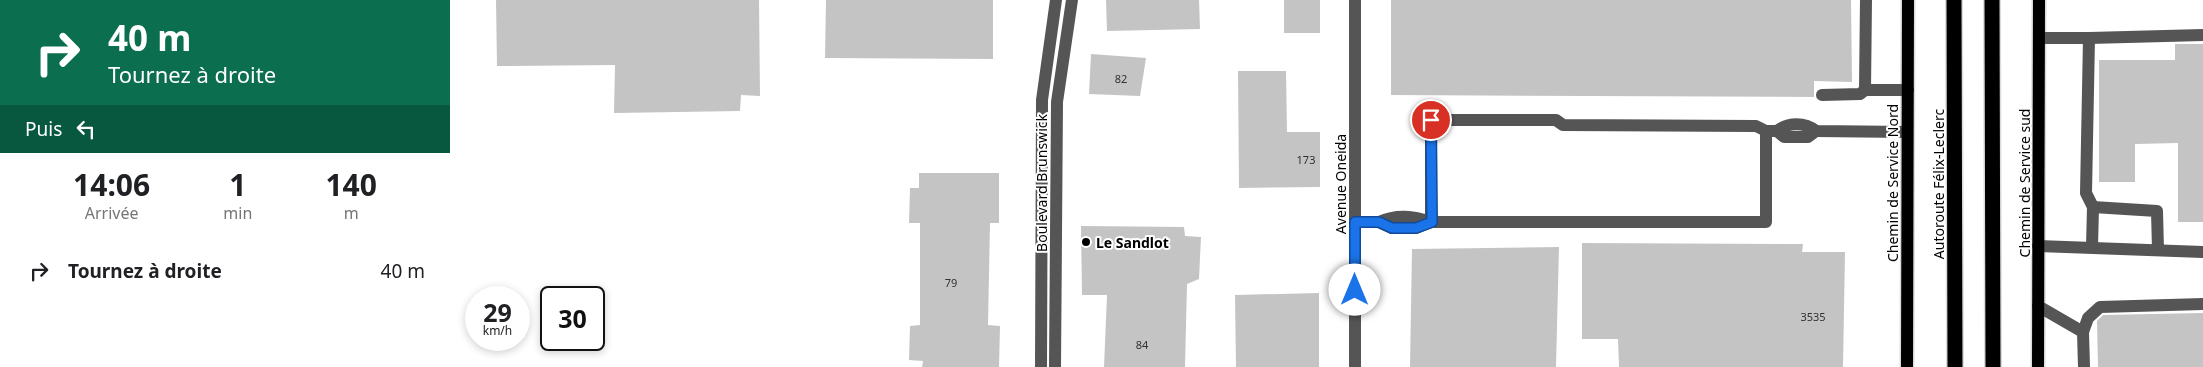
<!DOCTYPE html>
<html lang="fr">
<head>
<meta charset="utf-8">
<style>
	body { margin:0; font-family:"Noto Sans",sans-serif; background:#f2f2f2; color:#202124; height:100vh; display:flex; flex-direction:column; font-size:19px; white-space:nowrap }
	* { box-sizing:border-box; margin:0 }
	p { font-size:16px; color:#757577 }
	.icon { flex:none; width:28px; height:28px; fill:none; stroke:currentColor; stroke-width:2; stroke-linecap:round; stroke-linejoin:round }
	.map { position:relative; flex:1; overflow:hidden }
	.panel { display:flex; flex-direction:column; background:#fff; width:450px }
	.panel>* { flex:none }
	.top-card { background:#0b6e4f; color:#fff; overflow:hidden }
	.speed { position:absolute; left:15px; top:286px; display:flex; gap:10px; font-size:25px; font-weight:700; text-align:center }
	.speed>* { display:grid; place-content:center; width:65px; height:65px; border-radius:50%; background:#fff; box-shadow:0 2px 8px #0003; line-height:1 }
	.speed small { font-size:12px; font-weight:400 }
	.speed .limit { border:2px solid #111; border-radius:8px; background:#fff; color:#111 }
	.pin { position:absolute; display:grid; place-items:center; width:42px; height:42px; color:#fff; margin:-21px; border:2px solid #fff; border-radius:50%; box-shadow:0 1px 5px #0007 }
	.me { position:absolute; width:55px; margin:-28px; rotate:0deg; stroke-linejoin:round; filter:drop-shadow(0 0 4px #0008) }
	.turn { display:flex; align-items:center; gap:18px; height:105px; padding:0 25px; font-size:22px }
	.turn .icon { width:65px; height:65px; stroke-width:2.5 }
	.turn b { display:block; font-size:35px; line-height:42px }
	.then { display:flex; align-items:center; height:48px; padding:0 25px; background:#0003; gap:10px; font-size:19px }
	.eta { display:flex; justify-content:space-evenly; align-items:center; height:85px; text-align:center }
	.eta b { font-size:30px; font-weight:700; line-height:35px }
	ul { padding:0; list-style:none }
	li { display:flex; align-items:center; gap:15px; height:65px; padding:0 25px }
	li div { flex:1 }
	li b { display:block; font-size:19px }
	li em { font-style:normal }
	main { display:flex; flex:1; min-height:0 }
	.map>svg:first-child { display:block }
	.building { fill:#c4c4c4 }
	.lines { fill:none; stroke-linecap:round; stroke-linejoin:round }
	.major-casing { stroke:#dbdbdb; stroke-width:15 }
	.highway-casing { stroke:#dbdbdb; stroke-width:18 }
	.minor { stroke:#555; stroke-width:12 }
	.major { stroke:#000; stroke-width:12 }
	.highway { stroke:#000; stroke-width:15 }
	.route-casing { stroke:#114b97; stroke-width:12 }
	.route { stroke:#1a73e8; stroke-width:9 }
	.poi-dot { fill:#000; stroke:#fff; stroke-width:2 }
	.labels { text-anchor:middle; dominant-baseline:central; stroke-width:4; stroke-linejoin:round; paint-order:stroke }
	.number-label { font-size:11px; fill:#313131 }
	.street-label { font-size:14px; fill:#000; stroke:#fff }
	.poi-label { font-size:14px; font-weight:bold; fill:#000; stroke:#fff; text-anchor:start }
</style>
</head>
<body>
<main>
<section class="panel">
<div class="top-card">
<div class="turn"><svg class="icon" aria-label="right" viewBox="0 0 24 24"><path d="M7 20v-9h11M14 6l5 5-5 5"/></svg><div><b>40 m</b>Tournez à droite</div></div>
<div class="then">Puis<svg class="icon" aria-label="left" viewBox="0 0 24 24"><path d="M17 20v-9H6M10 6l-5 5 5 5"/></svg></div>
</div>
<div class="eta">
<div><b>14:06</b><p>Arrivée</p></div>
<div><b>1</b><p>min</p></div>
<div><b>140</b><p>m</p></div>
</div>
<ul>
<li><svg class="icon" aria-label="right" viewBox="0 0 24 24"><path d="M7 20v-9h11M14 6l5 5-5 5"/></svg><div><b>Tournez à droite</b></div><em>40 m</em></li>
</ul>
</section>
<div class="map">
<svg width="1753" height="367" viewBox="0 0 1753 367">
	<rect width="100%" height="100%" fill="#fff"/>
	<g class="building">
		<path d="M46,0H309L310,96L291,95L290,111L164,113L165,65L47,66Z"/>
		<path d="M376,0H543V59L375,58Z"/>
		<path d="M656,0H749L750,29L657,31Z"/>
		<rect x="834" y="0" width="36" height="33"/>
		<path d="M941,0H1401L1402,82L1364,81V97L941,95Z"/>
		<path d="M1725,44H1753V222H1728V143L1685,144V182H1649V60H1725Z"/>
		<path d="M641,54L696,58L690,96L639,94Z"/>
		<path d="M788,71H836L837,132H870V187L789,188Z"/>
		<path d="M469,173H549V223H540L538,325L550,326L549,367H472L473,361L459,360L460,326L470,325V223H459L460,188H469Z"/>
		<path d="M631,226L734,227L735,236L751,237L749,279L737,284L735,367H654L657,295H632Z"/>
		<path d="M1132,243L1353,244L1352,252H1395L1393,367H1169L1168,339H1132Z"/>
		<path d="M1109,247L1106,367H960L962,249Z"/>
		<path d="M869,293V367H786L785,295Z"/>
		<path d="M1753,313V367H1648L1647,321L1653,315Z"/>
	</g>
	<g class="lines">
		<g class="major-casing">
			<g id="major">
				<path d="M1457,367L1458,0"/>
				<path d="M1588,367L1589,0"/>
			</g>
		</g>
		<g class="highway-casing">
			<g id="highway">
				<path d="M1504,0L1505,367"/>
				<path d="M1542,0L1543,367"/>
			</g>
		</g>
		<g class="minor">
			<path d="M905,0V367"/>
			<path d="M1416,0L1415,90H1458"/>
			<path d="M1589,38H1639L1636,193L1643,207L1642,247"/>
			<path d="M1639,38L1753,35"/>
			<path d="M1372,95L1410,94L1415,90"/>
			<path d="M1327,131C1338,122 1355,122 1366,131L1457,132"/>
			<path d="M1643,207L1707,211L1708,250"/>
			<path d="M905,222H929L942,228H966L981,222"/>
			<path d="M929,222C947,214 963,216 981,222H1316V131"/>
			<path d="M981,222V120H1106L1113,125L1306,126L1316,131H1327L1334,137H1358L1366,131"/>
			<path d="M1588,246L1753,252"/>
			<path d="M1588,306L1633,332L1634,367"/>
			<path d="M1633,332L1638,318L1650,307L1753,304"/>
			<path d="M591,367L592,100L606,0"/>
			<path d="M605,367L607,102L622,0"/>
		</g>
		<use href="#major" class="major"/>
		<use href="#highway" class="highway"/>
	</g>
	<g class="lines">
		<g class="route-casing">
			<path id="route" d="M905,290V222H929L942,228H966L982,222L981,120"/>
		</g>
		<use href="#route" class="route"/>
	</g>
	<circle class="poi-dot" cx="636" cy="242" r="5"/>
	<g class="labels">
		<g class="number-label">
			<text x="671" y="78">82</text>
			<text x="856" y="159">173</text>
			<text x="501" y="282">79</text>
			<text x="1363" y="316">3535</text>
			<text x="692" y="344">84</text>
		</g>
		<g class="street-label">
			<text transform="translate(591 183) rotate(-90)">Boulevard Brunswick</text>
			<text transform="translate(1442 183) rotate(-90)">Chemin de Service Nord</text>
			<text transform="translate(1574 183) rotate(-90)">Chemin de Service sud</text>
			<text transform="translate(890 184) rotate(-90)">Avenue Oneida</text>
			<text transform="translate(1488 184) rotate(-90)">Autoroute Félix-Leclerc</text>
		</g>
		<g class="poi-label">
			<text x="646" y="242">Le Sandlot</text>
		</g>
	</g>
</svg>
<div class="speed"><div>29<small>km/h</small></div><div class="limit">30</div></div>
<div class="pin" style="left:981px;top:120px;background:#d93025"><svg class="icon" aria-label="arrive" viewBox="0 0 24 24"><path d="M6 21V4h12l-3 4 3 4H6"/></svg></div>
<svg class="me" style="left:905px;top:290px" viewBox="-20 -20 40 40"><circle r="19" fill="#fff"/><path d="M0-13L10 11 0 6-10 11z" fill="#1a73e8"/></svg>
</div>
</main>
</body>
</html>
